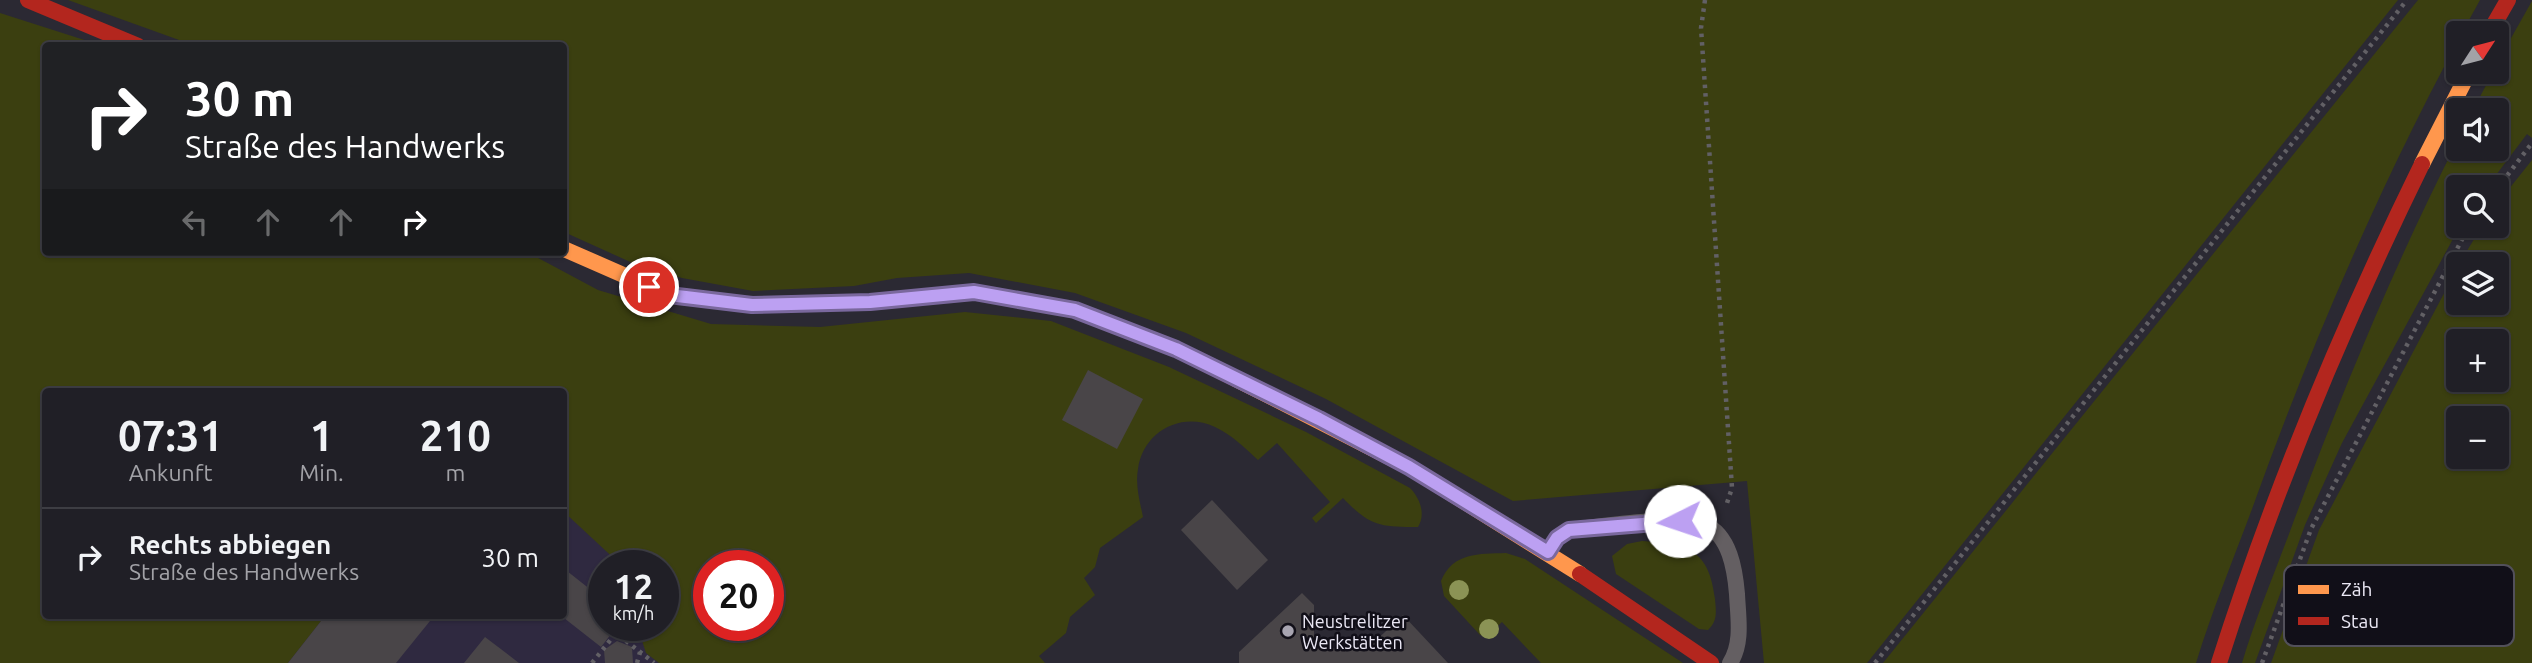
<!DOCTYPE html>
<html lang="de">
<head>
<meta charset="utf-8">
<style>
	body { margin:0; font-family:Ubuntu,sans-serif; background:#28272e; color:#f1f3f6; height:100vh; display:flex; flex-direction:column; font-size:26px; white-space:nowrap }
	* { box-sizing:border-box; margin:0 }
	p { font-size:23px; color:#a2a2a7 }
	.icon { flex:none; width:38px; height:38px; fill:none; stroke:currentColor; stroke-width:2; stroke-linecap:round; stroke-linejoin:round }
	.map { position:relative; flex:1; overflow:hidden }
	.side { position:absolute; left:42px; top:388px; width:525px; height:231px; display:flex; flex-direction:column; background:#201f26; border-radius:7px; box-shadow:0 2px 5px #0004,0 0 0 2px #3d3d43 }
	.side>* { flex:none }
	.guide { position:absolute; left:42px; top:42px; width:525px; height:214px; border-radius:7px; box-shadow:0 2px 5px #0004,0 0 0 2px #3d3d43; background:#202124; color:#fff; overflow:hidden }
	.needle { width:46px; rotate:54deg }
	.buttons { position:absolute; left:2446px; top:21px; display:grid; gap:14px }
	.buttons a { display:grid; place-items:center; width:63px; height:63px; border-radius:7px; background:#201f26; box-shadow:0 2px 5px #0004,0 0 0 2px #3d3d43; font-size:35px }
	.speed { position:absolute; left:588px; top:550px; display:flex; gap:14px; font-size:35px; font-weight:700; text-align:center }
	.speed>* { display:grid; place-content:center; width:91px; height:91px; border-radius:50%; background:#201f26; box-shadow:0 2px 5px #0004,0 0 0 2px #3d3d43; line-height:1 }
	.speed small { font-size:18px; font-weight:400 }
	.speed .limit { border:10px solid #d22; background:#fff; color:#111 }
	.pin { position:absolute; display:grid; place-items:center; width:60px; height:60px; color:#fff; margin:-30px; border:4px solid #fff; border-radius:50%; box-shadow:0 2px 7px #0007 }
	.me { position:absolute; width:77px; margin:-38px; rotate:266deg; stroke-linejoin:round; filter:drop-shadow(0 0 5px #0008) }
	.turn { display:flex; align-items:center; gap:24px; height:147px; padding:0 28px; font-size:32px }
	.turn .icon { width:91px; height:91px; stroke-width:2.5 }
	.turn b { display:block; font-size:49px; line-height:60px }
	.lanes { display:flex; align-items:center; height:66px; padding:0 28px; background:#0003; justify-content:center; gap:35px; direction:ltr }
	.lanes .off { opacity:.35 }
	.eta { display:flex; justify-content:space-evenly; align-items:center; height:119px; text-align:center }
	.eta b { font-size:42px; font-weight:700; line-height:49px }
	ul { padding:0; list-style:none }
	li { display:flex; align-items:center; gap:21px; height:98px; padding:0 28px; border-top:2px solid #3d3d43 }
	li div { flex:1 }
	li b { display:block; font-size:26px }
	li em { font-style:normal }
	.map>svg:first-child { display:block }
	.built { fill:#2f2940 }
	.green { fill:#3b3f10; fill-rule:evenodd }
	.building { fill:#494548 }
	.lines { fill:none; stroke-linecap:round; stroke-linejoin:round }
	.path { stroke:#626065; stroke-width:4.5; stroke-dasharray:3.5 5; stroke-linecap:butt }
	.lane { stroke:#645f62; stroke-width:16 }
	.slow { stroke:#ff974d; stroke-width:16 }
	.jam { stroke:#b3261e; stroke-width:16 }
	.tree { fill:#8b9355 }
	.route-casing { stroke:#7a689d; stroke-width:18 }
	.route { stroke:#bca0f2; stroke-width:12 }
	.poi-dot { fill:#a8a5b1; stroke:#110f18; stroke-width:2.5 }
	.labels { text-anchor:middle; dominant-baseline:central; stroke-width:5; stroke-linejoin:round; paint-order:stroke }
	.poi-label { font-size:18px; fill:#ebe8f5; stroke:#110f18; text-anchor:start }
	.key { fill:#110f18; stroke:#52505a; stroke-width:2 }
	.key-label { font-size:19px; fill:#ebe8f5 }
</style>
</head>
<body>
<div class="map">
<svg width="2532" height="663" viewBox="0 0 2532 663">
	<rect width="100%" height="100%" fill="#2b2933"/>
	<path class="built" d="M564,500L631,565H604V625H663L732,663H238L277,616H564Z"/>
	<g class="green">
		<path d="M68,0H2398L1867,663H1764L1747,481L1513,501L1326,399L1186,333L1075,293L969,273L897,278L854,286L753,291L682,278L637,265L564,232V46L193,45Z"/>
		<path d="M2418,0H2480C2391,160 2315,333 2252,509C2233,560 2212,611 2196,663H1883Z"/>
		<path d="M2532,1V138L2527,134L2487,187H2459L2460,226L2342,443L2305,525L2255,663H2242C2256,616 2276,570 2293,523C2342,392 2395,263 2459,138V149H2497V110H2473L2493,72H2497V63Z"/>
		<path d="M0,13L100,45L46,46V252H527L598,290L711,324L820,327L965,312L1051,321L1169,367L1306,432L1410,488C1420,498 1426,514 1418,527C1379,527 1370,526 1343,498L1316,523L1312,518L1330,502L1277,443L1258,460C1244,447 1232,435 1215,427C1181,411 1143,432 1138,469C1135,485 1140,502 1143,517L1100,548L1095,567L1084,578L1095,595L1070,617L1066,633L1039,656L1045,663H659L646,653L637,625H663V565H621L564,512V392H46V616H325L288,663H0ZM709,565H768V625H709Z"/>
		<path d="M2532,160V663H2271L2319,530L2459,265V303H2497V264H2459L2482,226H2497V204ZM2459,341H2497V380H2459ZM2459,418H2497V457H2459Z"/>
		<path d="M1642,541C1687,545 1709,548 1715,599C1716,611 1718,621 1708,630L1699,629L1616,574L1612,556L1627,544Z"/>
		<path d="M1506,553L1525,559L1683,663H1541L1502,622L1489,634L1480,635L1444,596L1441,581C1453,552 1479,554 1506,553Z"/>
	</g>
	<g class="building">
		<path d="M1088,370L1143,399L1117,449L1062,420Z"/>
		<path d="M1212,500L1268,560L1237,590L1181,530Z"/>
		<path d="M567,571L591,590L604,575V625H618L601,647L564,618V576Z"/>
		<path d="M1302,593L1314,605V648H1368L1403,615L1448,663H1239V652Z"/>
		<path d="M325,616H434L396,663H288Z"/>
		<path d="M485,637L519,663H464Z"/>
		<path d="M617,641L632,647L633,663H605L604,650Z"/>
	</g>
	<g class="lines">
		<g class="path">
			<path d="M1705,0L1701,28L1732,488L1726,506"/>
			<path d="M2497,189L2532,143"/>
			<path d="M592,663L616,633L654,663"/>
			<path d="M637,663L640,652"/>
			<path d="M1875,663L2407,0"/>
			<path d="M2262,663L2311,529L2469,226"/>
		</g>
		<path class="lane" d="M1548,552L1557,538L1569,530C1596,527 1682,514 1704,524C1730,535 1735,570 1737,594C1738,617 1743,643 1730,663"/>
		<g class="slow">
			<path d="M2422,164L2469,72"/>
			<path d="M564,249L669,295L752,305L873,302"/>
			<path d="M1236,379L1409,467L1580,574"/>
		</g>
		<g class="jam">
			<path d="M28,0L138,46"/>
			<path d="M2489,33L2508,0"/>
			<path d="M873,302L974,292L1075,310L1176,349L1236,379"/>
			<path d="M1580,574L1711,663"/>
			<path d="M2219,663C2273,493 2343,325 2422,164"/>
		</g>
	</g>
	<g class="tree">
		<circle cx="1459" cy="590" r="10"/>
		<circle cx="1489" cy="629" r="10"/>
	</g>
	<g class="lines">
		<g class="route-casing">
			<path id="route" d="M649,287L669,295L752,305L870,302L974,292L1075,310L1176,349L1319,419L1409,467L1548,552L1557,538L1569,530L1680,521"/>
		</g>
		<use href="#route" class="route"/>
	</g>
	<circle class="poi-dot" cx="1288" cy="631" r="7"/>
	<g class="labels">
		<g class="poi-label">
			<text x="1302" y="621">Neustrelitzer<tspan x="1302" dy="21">Werkstätten</tspan></text>
		</g>
	</g>
	<rect x="2284" y="565" width="230" height="81" rx="10" class="key"/>
	<rect x="2298" y="585" width="31" height="9" fill="#ff974d"/>
	<rect x="2298" y="617" width="31" height="8" fill="#b3261e"/>
	<g class="key-label">
		<text x="2341" y="596">Zäh</text>
		<text x="2341" y="628">Stau</text>
	</g>
</svg>
<div class="buttons">
<a><svg class="needle" viewBox="-14 -14 28 28"><path d="M0-13l5 13h-10z" fill="#e53935"/><path d="M0 13l5-13h-10z" fill="#a2a2a7"/></svg></a>
<a><svg class="icon" aria-label="sound" viewBox="0 0 24 24"><path d="M4 9h4l5-4v14l-5-4H4zM17 9q2 3 0 6"/></svg></a>
<a><svg class="icon" aria-label="search" viewBox="0 0 24 24"><circle cx="10" cy="10" r="6"/><path d="M15 15l6 6"/></svg></a>
<a><svg class="icon" aria-label="layers" viewBox="0 0 24 24"><path d="M12 4l9 5-9 5-9-5zM3 14l9 5 9-5"/></svg></a>
<a>+</a>
<a>−</a>
</div>
<div class="speed"><div>12<small>km/h</small></div><div class="limit">20</div></div>
<div class="pin" style="left:649px;top:287px;background:#d93025"><svg class="icon" aria-label="arrive" viewBox="0 0 24 24"><path d="M6 21V4h12l-3 4 3 4H6"/></svg></div>
<svg class="me" style="left:1680px;top:521px" viewBox="-20 -20 40 40"><circle r="19" fill="#fff"/><path d="M0-13L10 11 0 6-10 11z" fill="#bca0f2"/></svg>
<div class="guide">
<div class="turn"><svg class="icon" aria-label="right" viewBox="0 0 24 24"><path d="M7 20v-9h11M14 6l5 5-5 5"/></svg><div><b>30 m</b>Straße des Handwerks</div></div>
<div class="lanes"><svg class="icon off" aria-label="left" viewBox="0 0 24 24"><path d="M17 20v-9H6M10 6l-5 5 5 5"/></svg><svg class="icon off" aria-label="ahead" viewBox="0 0 24 24"><path d="M12 20V5M6 11l6-6 6 6"/></svg><svg class="icon off" aria-label="ahead" viewBox="0 0 24 24"><path d="M12 20V5M6 11l6-6 6 6"/></svg><svg class="icon" aria-label="right" viewBox="0 0 24 24"><path d="M7 20v-9h11M14 6l5 5-5 5"/></svg></div>
</div>
<section class="side">
<div class="eta">
<div><b>07:31</b><p>Ankunft</p></div>
<div><b>1</b><p>Min.</p></div>
<div><b>210</b><p>m</p></div>
</div>
<ul>
<li><svg class="icon" aria-label="right" viewBox="0 0 24 24"><path d="M7 20v-9h11M14 6l5 5-5 5"/></svg><div><b>Rechts abbiegen</b><p>Straße des Handwerks</p></div><em>30 m</em></li>
</ul>
</section>
</div>
</body>
</html>
